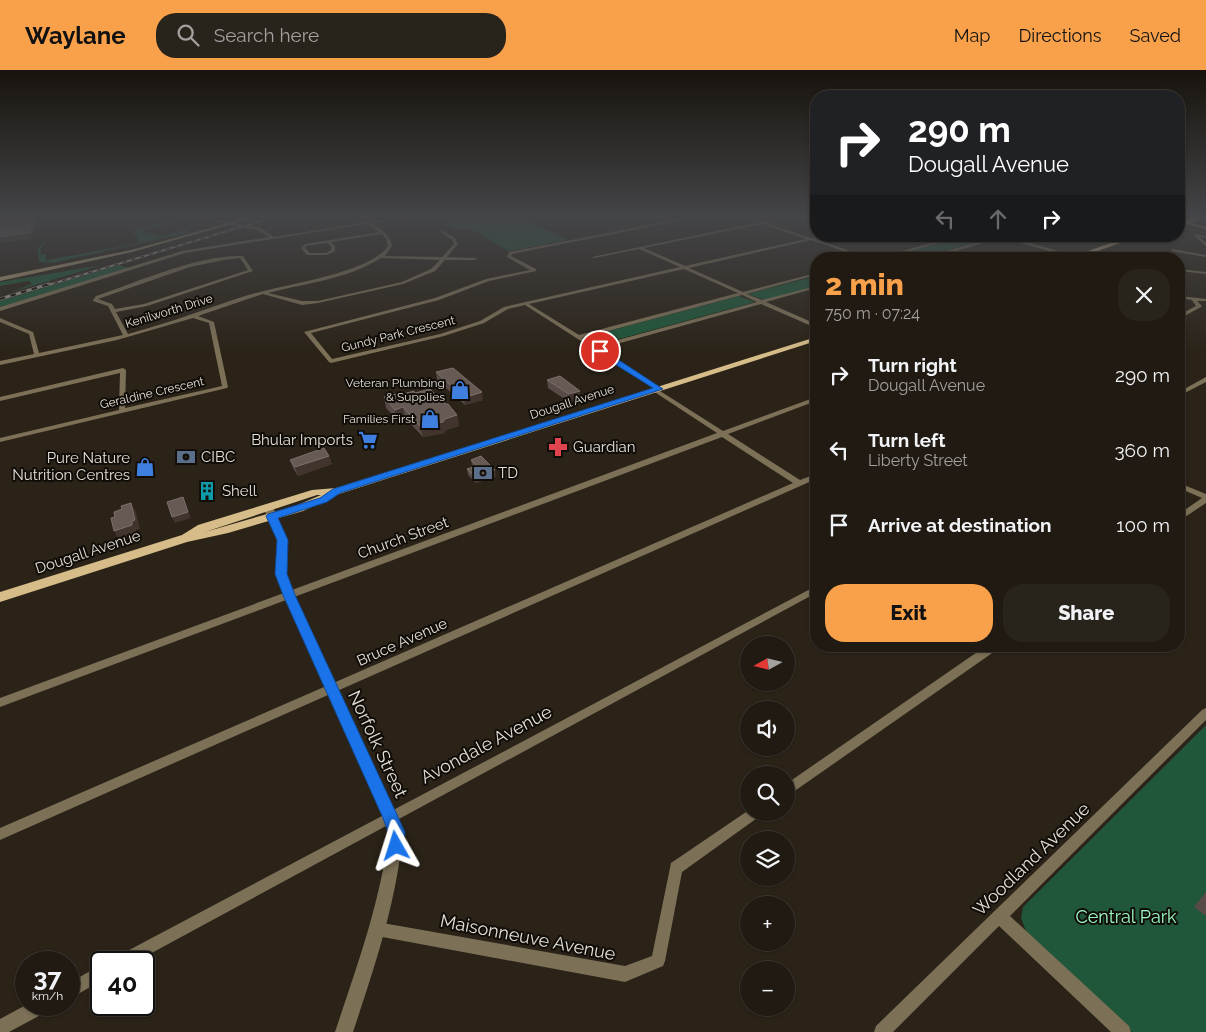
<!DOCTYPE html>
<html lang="en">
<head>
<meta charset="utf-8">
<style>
	body { margin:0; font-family:Raleway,sans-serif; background:#28231b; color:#f1f3f6; height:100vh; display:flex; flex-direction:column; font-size:19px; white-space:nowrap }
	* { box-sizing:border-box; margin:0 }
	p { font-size:16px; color:#a2a19f }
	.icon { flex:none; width:28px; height:28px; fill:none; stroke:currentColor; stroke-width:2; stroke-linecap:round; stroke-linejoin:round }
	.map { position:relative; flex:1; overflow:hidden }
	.details { position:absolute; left:810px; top:182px; width:375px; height:400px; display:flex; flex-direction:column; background:#201a12; border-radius:20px; box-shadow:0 1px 4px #0004,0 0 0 1px #3d3832 }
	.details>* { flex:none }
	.guide { position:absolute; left:810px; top:20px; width:375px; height:152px; border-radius:20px; box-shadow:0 1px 4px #0004,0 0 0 1px #3d3832; background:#202124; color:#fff; overflow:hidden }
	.needle { width:32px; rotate:262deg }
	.controls { position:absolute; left:740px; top:566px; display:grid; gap:10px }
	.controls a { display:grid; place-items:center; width:55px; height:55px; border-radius:50%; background:#201a12; box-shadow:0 1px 4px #0004,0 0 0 1px #3d3832; font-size:25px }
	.speed { position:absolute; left:15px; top:881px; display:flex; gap:10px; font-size:25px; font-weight:700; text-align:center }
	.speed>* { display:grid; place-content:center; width:65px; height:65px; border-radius:50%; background:#201a12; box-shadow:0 1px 4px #0004,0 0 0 1px #3d3832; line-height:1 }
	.speed small { font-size:12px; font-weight:400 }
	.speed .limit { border:2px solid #111; border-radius:8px; background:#fff; color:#111 }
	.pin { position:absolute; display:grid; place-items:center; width:42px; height:42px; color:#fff; margin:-21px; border:2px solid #fff; border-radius:50%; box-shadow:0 1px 5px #0007 }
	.me { position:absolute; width:55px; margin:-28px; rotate:354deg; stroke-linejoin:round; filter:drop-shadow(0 0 4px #0008) }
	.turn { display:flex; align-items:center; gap:18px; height:105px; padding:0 15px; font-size:22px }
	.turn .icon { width:65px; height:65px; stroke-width:2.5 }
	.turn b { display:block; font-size:35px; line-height:42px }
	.lanes { display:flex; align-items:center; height:48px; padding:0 15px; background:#0003; justify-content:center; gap:25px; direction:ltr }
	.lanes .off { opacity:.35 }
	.round { display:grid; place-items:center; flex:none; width:52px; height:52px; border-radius:20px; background:#28231b }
	.headline { display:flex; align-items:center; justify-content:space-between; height:85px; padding:0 15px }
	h1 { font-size:30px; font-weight:800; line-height:38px; color:#f8a14a }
	.primary-button { display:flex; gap:10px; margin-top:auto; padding:10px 15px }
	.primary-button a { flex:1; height:58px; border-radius:20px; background:#f8a14a; color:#111; font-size:20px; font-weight:800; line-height:58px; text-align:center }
	.primary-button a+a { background:#28231b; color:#f1f3f6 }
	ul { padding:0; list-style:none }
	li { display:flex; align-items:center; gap:15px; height:75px; padding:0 15px }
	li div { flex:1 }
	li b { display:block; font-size:19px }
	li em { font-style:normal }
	header { display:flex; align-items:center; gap:30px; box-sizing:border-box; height:70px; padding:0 25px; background:#f8a14a; color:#111 }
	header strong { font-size:24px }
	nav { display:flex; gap:28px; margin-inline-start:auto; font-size:18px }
	.search { width:350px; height:45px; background:#28231b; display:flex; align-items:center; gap:12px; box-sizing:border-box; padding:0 18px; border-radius:20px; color:#a2a19f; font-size:19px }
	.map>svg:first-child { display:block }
	.green { fill:#20573a }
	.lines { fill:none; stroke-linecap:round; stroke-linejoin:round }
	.minor { fill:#7c7057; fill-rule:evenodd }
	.tertiary { fill:#7c7057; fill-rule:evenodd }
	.secondary { fill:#ae9b73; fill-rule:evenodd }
	.primary { fill:#d5bc88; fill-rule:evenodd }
	.rail-far1-casing { stroke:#a19b92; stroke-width:2 }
	.rail-casing { stroke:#a19b92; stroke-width:3 }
	.rail-far1 { stroke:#100d08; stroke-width:1; stroke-dasharray:4.5; stroke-linecap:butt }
	.rail { stroke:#100d08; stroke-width:2; stroke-dasharray:5.5; stroke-linecap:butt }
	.wall { fill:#584a46 }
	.shaded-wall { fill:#40342d }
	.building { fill:#675a55; stroke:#7b6f6a }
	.route { fill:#1a73e8; stroke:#114b97 }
	.labels { text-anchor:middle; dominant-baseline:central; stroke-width:4; stroke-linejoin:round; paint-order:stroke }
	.far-street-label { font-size:12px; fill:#e3ded6; stroke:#100d08 }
	.far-poi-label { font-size:12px; fill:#e3ded6; stroke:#100d08; text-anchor:end }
	.poi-label { font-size:15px; fill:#e3ded6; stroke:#100d08; text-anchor:start }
	.street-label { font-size:15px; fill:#e3ded6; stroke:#100d08 }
	.near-street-label { font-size:18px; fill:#e3ded6; stroke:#100d08 }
	.near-park-label { font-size:18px; fill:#9bf9c2; stroke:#100d08 }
</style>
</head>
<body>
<header>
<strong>Waylane</strong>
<div class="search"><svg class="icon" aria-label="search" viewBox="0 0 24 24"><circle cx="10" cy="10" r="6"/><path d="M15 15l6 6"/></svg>Search here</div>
<nav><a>Map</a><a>Directions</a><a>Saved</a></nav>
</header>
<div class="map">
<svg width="1206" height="962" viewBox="0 0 1206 962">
	<rect width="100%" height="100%" fill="#2b2318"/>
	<g class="green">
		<path d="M184,147H191L141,161L162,166L185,160L191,162L52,193L39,192L38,179L42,173L45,172L40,179L41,185L46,184V190L50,192L48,190L134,174L139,171L136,165H132L135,162V159L130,160Z"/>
		<path d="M435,147H520L568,170L509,181L471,159H455Z"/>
		<path d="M965,166L995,167L915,189H879Z"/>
		<path d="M102,195L9,223L32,214L28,211L0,216V212Z"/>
		<path d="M119,195L129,198L0,237V231Z"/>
		<path d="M816,206V216L765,230L748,224Z"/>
		<path d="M739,226L755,232L597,275L583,268Z"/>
		<path d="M1206,655V962H1132L1026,861L1021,848L1023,837Z"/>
	</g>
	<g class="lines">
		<g class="minor">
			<path d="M198,147H206L229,153L227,154Z"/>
			<path d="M690,147H699L512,184L511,186L536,199V201L489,211L439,230L311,263L332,289L440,264L480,251L504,237L680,197L639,179L594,188L592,187L760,152L748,147C754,147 759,151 765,151C773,151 782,147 791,147L766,153L811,168L825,166L815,169L874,189H867L811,170L689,198L743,222L816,203V205L747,224L762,230L816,216V218L766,232L816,254V258L761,234L595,280L525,235L508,239L484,253L444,266L331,293L329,292L304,262L435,228L486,209L530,200L507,187L509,182ZM762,154L806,169L685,196L644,178ZM684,199L738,223L579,265L529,234ZM742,225L757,232L596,276L582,268Z"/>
			<path d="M366,152C376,154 391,164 392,176L385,186L442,187L454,174L452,170L441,162L442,160L455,168L458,174L447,187L475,188L477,189L475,190H445L435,201L403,214L318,233L302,235L263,224L198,246L214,252L228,317L227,318L0,372V368L119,340L120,303L0,331V327L123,298L126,300L125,338L222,316L209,253L193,248L117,270L0,295V291L34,284L29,264L0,252V248L33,262L39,283L123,265L108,236L93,231V230L96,226C137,212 200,184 243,186L253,201L147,236L116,242L128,264L135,262C172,252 208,238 245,226C279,215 369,204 388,176L386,169L382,164L331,172L335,176V181L327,185H307L301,178L305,174L379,162L366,154ZM327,173L331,176V180L326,183H310L305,178L306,176ZM240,188L248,200L144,234L115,239L112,234L98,229L190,197L224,190ZM381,188L440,190L431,199L402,212L318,231H302L268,223C306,213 348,209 381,188Z"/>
			<path d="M1195,164L1206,166V168L1200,167L1206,173V176L1194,166Z"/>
			<path d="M956,166H963L882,189H874Z"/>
			<path d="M998,166H1005L1086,189H1078L1002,168L927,189H919Z"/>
			<path d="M1172,179L1206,185V187L1171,181Z"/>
			<path d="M1179,199L1206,202V204L1179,201Z"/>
			<path d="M1179,226L1206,229V231H1197L1202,236L1201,237L1179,249V245L1196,236L1192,230L1179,228Z"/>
			<path d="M600,279L661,318L662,319L660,321L723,361L816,327V331L728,364L800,410L816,404V409L0,770V758L793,413L722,367L0,637V628L717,363L653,321L652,320L654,318L598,282L597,281Z"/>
			<path d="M1206,307V312L1179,326V322Z"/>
			<path d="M1179,413L1206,424V433L1179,451V444L1202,428L1179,418Z"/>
			<path d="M816,516V523L135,892H114L116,887Z"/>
			<path d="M986,576H999L998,579L786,727V714Z"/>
			<path d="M1206,638V650L1010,846L1129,956L1131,962H1111L999,856L893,962H874L876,956L1202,640Z"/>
			<path d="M749,740V742H762L760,746L682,802L665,891L663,896L625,912L377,866L372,864L370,859L372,854L377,852L625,896L652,886L671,793Z"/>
			<path d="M101,895V911L69,929V913Z"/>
			<path d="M26,935H50L48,941L9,962H0V949Z"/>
		</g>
		<g class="tertiary">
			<path d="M398,147H409L185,183L0,241V237L182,181L269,167L258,160L225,154L227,152L261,158L274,167Z"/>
			<path d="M268,434L273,437L287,470L286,504L294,525L403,761C397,831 375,896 353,962H335C357,896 381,831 389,761L284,525L276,504L277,470L263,437Z"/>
		</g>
		<g class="secondary">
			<path d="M250,147H257L132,182L0,211V207L131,180Z"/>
			<path d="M1179,150L1206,157V159L1179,152Z"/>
		</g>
		<g class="primary">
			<path d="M1197,147H1205L1179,158V154Z"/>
			<path d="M1131,166H1140L1075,189H1065Z"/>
			<path d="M816,267V271L339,424L303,441L228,463L187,472L0,532V522L182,465L198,455L312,420L336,418ZM317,425H321L295,436L205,462Z"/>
		</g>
		<g class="rail-far1-casing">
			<path id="rail-far1" d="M45,216L274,147"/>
		</g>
		<g class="rail-casing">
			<path id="rail" d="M0,229L49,214"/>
		</g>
		<use href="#rail-far1" class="rail-far1"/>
		<use href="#rail" class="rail"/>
	</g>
	<g class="wall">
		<path d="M436,302L483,330L465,335L437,310Z"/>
		<path d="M547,310L580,321V329L569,332L548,318Z"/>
		<path d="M415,323L457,345L459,356L446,360L445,363L423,367L405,348L397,350L386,338L384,327Z"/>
		<path d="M329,386L332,394L298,406L293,398L290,390Z"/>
		<path d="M471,390L496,406L476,413L468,405L467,399L473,397L472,395Z"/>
		<path d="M1206,822V846L1194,837Z"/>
	</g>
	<g class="shaded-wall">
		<path d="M32,147H34L36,162H32V169L0,173V167L30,157Z"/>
		<path d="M580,321V329L569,332V324Z"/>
		<path d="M482,322L483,330L465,335L464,328Z"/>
		<path d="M403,337L405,348L397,350L395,340Z"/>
		<path d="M457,345L459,356L446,360L445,363L423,367L420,356Z"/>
		<path d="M329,386L332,394L298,406L295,397Z"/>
		<path d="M495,400L496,406L476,413L475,407Z"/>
		<path d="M183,427L191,448L175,453L172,447Z"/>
		<path d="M131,433L136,442L140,459L136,460L137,464L119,470L114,461L132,451Z"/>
	</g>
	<g class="building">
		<path d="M0,147H32L34,156L30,157V163L0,167Z"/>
		<path d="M453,298L482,322L464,328L436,302Z"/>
		<path d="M560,306L580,321L569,324L547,310Z"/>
		<path d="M430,319L446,334H448L457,345L445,349L443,352L420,356L403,337L395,340L384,327L401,323L403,324L414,321L415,323Z"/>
		<path d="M324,378L329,386L295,397L290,390Z"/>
		<path d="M481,386L495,400L475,407L467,399L477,396L471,390Z"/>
		<path d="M183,427L188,442L172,447L167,432Z"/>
		<path d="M131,433L135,450L132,451V455L114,461L111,448L115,447L114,442L122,439L121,436Z"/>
	</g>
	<linearGradient id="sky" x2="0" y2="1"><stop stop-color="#18130d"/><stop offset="0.52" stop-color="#444548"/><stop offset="1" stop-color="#444548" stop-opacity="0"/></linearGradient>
	<rect width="1206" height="282" fill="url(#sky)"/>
	<path class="route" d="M597,279H602L663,319L340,423L327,432L278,448L288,470L287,504L295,525L405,762L404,776L402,782L396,784L389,782L387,776L388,762L383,748L283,525L275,504L277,470L266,446L268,444L320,428L333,419L653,318L597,283Z"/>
	<defs>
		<g id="shop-bare" transform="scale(1.5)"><path d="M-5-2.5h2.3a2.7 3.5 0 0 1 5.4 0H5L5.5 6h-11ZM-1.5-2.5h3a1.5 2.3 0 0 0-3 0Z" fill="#3f7fe0" stroke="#100d08" stroke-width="2.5" paint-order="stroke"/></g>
		<g id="supermarket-bare" transform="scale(1.5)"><path d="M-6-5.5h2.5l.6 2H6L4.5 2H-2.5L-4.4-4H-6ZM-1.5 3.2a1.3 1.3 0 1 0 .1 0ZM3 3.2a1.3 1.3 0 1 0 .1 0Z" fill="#3f7fe0" stroke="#100d08" stroke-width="2.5" paint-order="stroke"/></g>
		<g id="pharmacy-bare" transform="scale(1.5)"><path d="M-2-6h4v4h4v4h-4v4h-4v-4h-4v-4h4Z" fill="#e0444e" stroke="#100d08" stroke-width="2.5" paint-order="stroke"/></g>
		<g id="bank-bare" transform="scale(1.5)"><path d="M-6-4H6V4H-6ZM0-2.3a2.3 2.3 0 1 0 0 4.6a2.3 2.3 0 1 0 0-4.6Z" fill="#5c6f8a" stroke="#100d08" stroke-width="2.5" paint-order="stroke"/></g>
		<g id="building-bare" transform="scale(1.5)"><path d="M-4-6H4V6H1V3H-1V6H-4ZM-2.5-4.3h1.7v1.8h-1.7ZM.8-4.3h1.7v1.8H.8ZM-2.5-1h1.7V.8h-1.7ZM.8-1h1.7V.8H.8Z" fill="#0f9aa8" stroke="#100d08" stroke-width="2.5" paint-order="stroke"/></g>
	</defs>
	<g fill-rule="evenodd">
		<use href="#shop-bare" x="460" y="320"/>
		<use href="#shop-bare" x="430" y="349"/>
		<use href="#supermarket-bare" x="368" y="370"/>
		<use href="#pharmacy-bare" x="558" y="377"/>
		<use href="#bank-bare" x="186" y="387"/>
		<use href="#shop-bare" x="145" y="397"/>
		<use href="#bank-bare" x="483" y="403"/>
		<use href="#building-bare" x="207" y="421"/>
	</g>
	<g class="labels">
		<g class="far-street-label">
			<text transform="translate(169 241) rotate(-17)">Kenilworth Drive</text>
			<text transform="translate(398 264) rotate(-14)">Gundy Park Crescent</text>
			<text transform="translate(152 323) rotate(-13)">Geraldine Crescent</text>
			<text transform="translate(572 332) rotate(-18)">Dougall Avenue</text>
		</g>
		<g class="far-poi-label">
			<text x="445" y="313">Veteran Plumbing<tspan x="445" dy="14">&amp; Supplies</tspan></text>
			<text x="415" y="349">Families First</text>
		</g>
		<g class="poi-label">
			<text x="353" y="370" text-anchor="end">Bhular Imports</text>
			<text x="573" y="377">Guardian</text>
			<text x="201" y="387">CIBC</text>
			<text x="130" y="388" text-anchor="end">Pure Nature<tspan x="130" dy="17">Nutrition Centres</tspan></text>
			<text x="498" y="403">TD</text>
			<text x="222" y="421">Shell</text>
		</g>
		<g class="street-label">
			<text transform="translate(403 468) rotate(-20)">Church Street</text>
			<text transform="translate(88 482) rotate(-18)">Dougall Avenue</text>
			<text transform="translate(402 572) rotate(-24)">Bruce Avenue</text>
		</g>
		<g class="near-street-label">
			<text transform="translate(378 674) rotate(65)">Norfolk Street</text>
			<text transform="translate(486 674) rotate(-28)">Avondale Avenue</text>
			<text transform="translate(1031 789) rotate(-44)">Woodland Avenue</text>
			<text transform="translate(528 867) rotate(11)">Maisonneuve Avenue</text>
		</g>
		<g class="near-park-label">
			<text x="1126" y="846">Central Park</text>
		</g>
	</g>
</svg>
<div class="controls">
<a><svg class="needle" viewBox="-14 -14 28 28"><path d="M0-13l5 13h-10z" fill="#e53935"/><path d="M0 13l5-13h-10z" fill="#a2a19f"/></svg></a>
<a><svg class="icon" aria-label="sound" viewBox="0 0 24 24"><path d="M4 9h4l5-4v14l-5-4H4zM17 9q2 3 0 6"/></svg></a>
<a><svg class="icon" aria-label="search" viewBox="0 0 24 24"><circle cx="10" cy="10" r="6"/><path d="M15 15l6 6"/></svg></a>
<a><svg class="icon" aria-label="layers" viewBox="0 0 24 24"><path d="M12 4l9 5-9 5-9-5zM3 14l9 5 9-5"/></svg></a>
<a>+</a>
<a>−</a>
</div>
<div class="speed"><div>37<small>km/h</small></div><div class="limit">40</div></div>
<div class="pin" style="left:600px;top:281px;background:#d93025"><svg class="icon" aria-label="arrive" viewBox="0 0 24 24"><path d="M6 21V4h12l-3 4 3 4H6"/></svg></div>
<svg class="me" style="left:396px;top:776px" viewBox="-20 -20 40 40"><path d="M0-17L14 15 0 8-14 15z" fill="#1a73e8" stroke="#fff" stroke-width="4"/></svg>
<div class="guide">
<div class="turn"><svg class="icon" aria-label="right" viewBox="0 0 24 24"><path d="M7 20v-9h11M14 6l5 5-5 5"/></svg><div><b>290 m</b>Dougall Avenue</div></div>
<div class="lanes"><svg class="icon off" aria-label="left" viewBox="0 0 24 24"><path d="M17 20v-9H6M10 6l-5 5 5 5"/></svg><svg class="icon off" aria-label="ahead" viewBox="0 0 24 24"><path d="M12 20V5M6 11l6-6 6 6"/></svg><svg class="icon" aria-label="right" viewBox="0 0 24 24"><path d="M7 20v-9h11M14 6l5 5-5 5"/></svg></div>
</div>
<section class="details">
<div class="headline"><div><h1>2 min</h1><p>750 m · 07:24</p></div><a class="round"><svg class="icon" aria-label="close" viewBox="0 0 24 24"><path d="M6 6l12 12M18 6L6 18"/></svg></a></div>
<ul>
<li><svg class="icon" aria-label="right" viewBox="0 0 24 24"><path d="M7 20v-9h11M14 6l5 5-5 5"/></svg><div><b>Turn right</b><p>Dougall Avenue</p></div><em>290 m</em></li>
<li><svg class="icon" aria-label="left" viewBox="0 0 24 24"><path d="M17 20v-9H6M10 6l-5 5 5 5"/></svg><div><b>Turn left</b><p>Liberty Street</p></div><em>360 m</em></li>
<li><svg class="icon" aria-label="arrive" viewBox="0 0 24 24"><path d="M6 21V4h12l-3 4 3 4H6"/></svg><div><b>Arrive at destination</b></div><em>100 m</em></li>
</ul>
<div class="primary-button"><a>Exit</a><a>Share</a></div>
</section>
</div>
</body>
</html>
